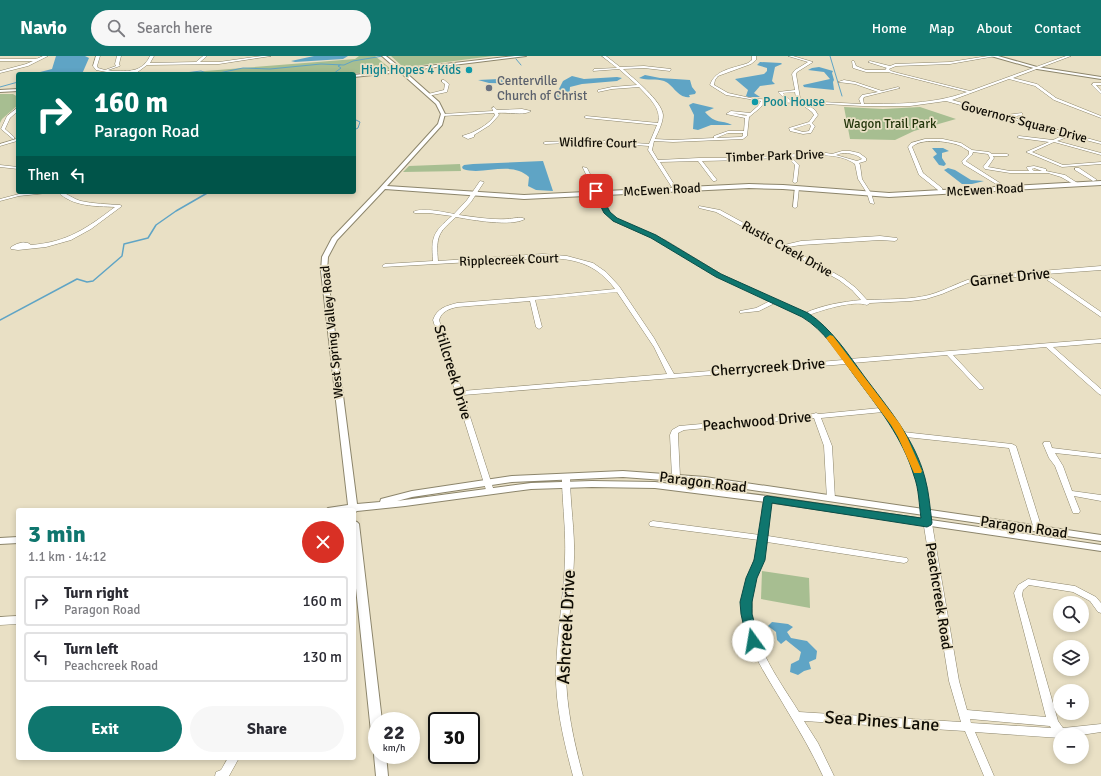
<!DOCTYPE html>
<html lang="en">
<head>
<meta charset="utf-8">
<style>
	body { margin:0; font-family:Signika,sans-serif; background:#f7f7f7; color:#2b2b33; height:100vh; display:flex; flex-direction:column; font-size:15px; white-space:nowrap }
	* { box-sizing:border-box; margin:0 }
	p { font-size:13px; color:#7c7c81 }
	.icon { flex:none; width:22px; height:22px; fill:none; stroke:currentColor; stroke-width:2; stroke-linecap:round; stroke-linejoin:round }
	.map { position:relative; flex:1; overflow:hidden }
	.side { position:absolute; left:16px; top:452px; width:340px; height:252px; display:flex; flex-direction:column; background:#fff; border-radius:4px; box-shadow:0 2px 6px #0003 }
	.side>* { flex:none }
	.hud { position:absolute; left:16px; top:16px; width:340px; height:122px; border-radius:4px; box-shadow:0 2px 6px #0003; background:#00695c; color:#fff; overflow:hidden }
	.buttons { position:absolute; left:1053px; top:540px; display:grid; gap:8px }
	.buttons a { display:grid; place-items:center; width:36px; height:36px; border-radius:50%; background:#fff; box-shadow:0 2px 6px #0003; font-size:20px }
	.speed { position:absolute; left:368px; top:656px; display:flex; gap:8px; font-size:20px; font-weight:700; text-align:center }
	.speed>* { display:grid; place-content:center; width:52px; height:52px; border-radius:50%; background:#fff; box-shadow:0 2px 6px #0003; line-height:1 }
	.speed small { font-size:10px; font-weight:400 }
	.speed .limit { border:2px solid #111; border-radius:6px; background:#fff; color:#111 }
	.pin { position:absolute; display:grid; place-items:center; width:34px; height:34px; color:#fff; margin:-17px; border-radius:8px; box-shadow:0 2px 6px #0006 }
	.me { position:absolute; width:44px; margin:-22px; rotate:347deg; stroke-linejoin:round; filter:drop-shadow(0 0 3px #0008) }
	.turn { display:flex; align-items:center; gap:14px; height:84px; padding:0 12px; font-size:18px }
	.turn .icon { width:52px; height:52px; stroke-width:2.5 }
	.turn b { display:block; font-size:28px; line-height:34px }
	.then { display:flex; align-items:center; height:38px; padding:0 12px; background:#0003; gap:8px; font-size:15px }
	.round { display:grid; place-items:center; flex:none; width:42px; height:42px; border-radius:21px; background:#f7f7f7 }
	.summary { display:flex; align-items:center; justify-content:space-between; height:68px; padding:0 12px }
	h1 { font-size:24px; font-weight:700; line-height:30px; color:#0f766e }
	.primary-button { display:flex; gap:8px; margin-top:auto; padding:8px 12px }
	.primary-button a { flex:1; height:46px; border-radius:24px; background:#0f766e; color:#fff; font-size:16px; font-weight:700; line-height:46px; text-align:center }
	.primary-button a+a { background:#f7f7f7; color:#2b2b33 }
	ul { padding:0; list-style:none }
	li { display:flex; align-items:center; gap:12px; height:50px; margin:0 8px 6px; padding:0 4px; border:2px solid #e1e1e2; border-radius:4px }
	li div { flex:1 }
	li b { display:block; font-size:15px }
	li em { font-style:normal }
	header { display:flex; align-items:center; gap:24px; box-sizing:border-box; height:56px; padding:0 20px; background:#0f766e; color:#fff }
	header strong { font-size:19px }
	nav { display:flex; gap:22px; margin-inline-start:auto; font-size:14px }
	.search { width:280px; height:36px; background:#f7f7f7; display:flex; align-items:center; gap:10px; box-sizing:border-box; padding:0 14px; border-radius:22px; color:#7c7c81; font-size:15px }
	.map>svg:first-child { display:block }
	.green { fill:#a7be91 }
	.water { fill:#5fa4c5 }
	.lines { fill:none; stroke-linecap:round; stroke-linejoin:round }
	.stream-far1 { stroke:#5fa4c5; stroke-width:1 }
	.stream { stroke:#5fa4c5; stroke-width:1.5 }
	.minor-casing { stroke:#8c856b; stroke-width:1 }
	.tertiary-casing { stroke:#8c856b; stroke-width:2 }
	.secondary-casing { stroke:#8c856b; stroke-width:2 }
	.minor { fill:#fff; fill-rule:evenodd }
	.tertiary { fill:#fff; fill-rule:evenodd }
	.secondary { fill:#fff; fill-rule:evenodd }
	.route { fill:#0f766e; stroke:#0a4d48 }
	.slow { fill:#f59e0b }
	.culture-dot { fill:#0f9aa8; stroke:#e9e0c5; stroke-width:1.5 }
	.worship-dot { fill:#6b7280; stroke:#e9e0c5; stroke-width:1.5 }
	.labels { text-anchor:middle; dominant-baseline:central; stroke-width:3.5; stroke-linejoin:round; paint-order:stroke }
	.far-culture-label { font-size:13px; fill:#0d838f; stroke:#e9e0c5; text-anchor:end }
	.far-worship-label { font-size:13px; fill:#5b616d; stroke:#e9e0c5; text-anchor:start }
	.far-street-label { font-size:13px; fill:#0f0c04; stroke:#e9e0c5 }
	.far-park-label { font-size:13px; fill:#22350a; stroke:#e9e0c5 }
	.street-label { font-size:15px; fill:#0f0c04; stroke:#e9e0c5 }
	.near-street-label { font-size:18px; fill:#0f0c04; stroke:#e9e0c5 }
</style>
</head>
<body>
<header>
<strong>Navio</strong>
<div class="search"><svg class="icon" aria-label="search" viewBox="0 0 24 24"><circle cx="10" cy="10" r="6"/><path d="M15 15l6 6"/></svg>Search here</div>
<nav><a>Home</a><a>Map</a><a>About</a><a>Contact</a></nav>
</header>
<div class="map">
<svg width="1101" height="720" viewBox="0 0 1101 720">
	<rect width="100%" height="100%" fill="#e9e0c5"/>
	<g class="green">
		<path d="M359,0H375L391,13L350,18H167L355,3Z"/>
		<path d="M391,0H493L407,11H403Z"/>
		<path d="M0,38H13L18,41V49L2,63L0,67Z"/>
		<path d="M844,51L883,53L920,51L956,63L914,75L895,84L850,83Z"/>
		<path d="M460,108L461,115L403,116L409,110Z"/>
		<path d="M762,515L809,522L810,552L761,543Z"/>
	</g>
	<g class="water">
		<path d="M56,0H85L89,2L82,18H32L52,13Z"/>
		<path d="M314,0H348L343,3L295,6L291,5Z"/>
		<path d="M760,6L781,7L782,8L775,11L772,25L775,28L760,30L754,37L760,41H748L746,40L748,34L735,23L764,18L767,15V12L757,9Z"/>
		<path d="M819,11L833,15L832,17L834,24L833,26L834,34L804,31L803,29L830,23L824,16L808,14L812,12Z"/>
		<path d="M645,19L660,22L690,24L692,31L696,36L695,38L689,39L690,41C678,43 673,28 664,25C656,22 648,25 639,22Z"/>
		<path d="M572,20L584,23L617,21L622,22L617,25L582,28L570,31L569,43H554L563,25Z"/>
		<path d="M523,22H525V25L523,28L489,27L478,24Z"/>
		<path d="M693,47L714,52L705,56C716,69 721,63 732,69H711L698,74L693,73L694,59L689,49Z"/>
		<path d="M932,92H943L949,95L942,97V102L946,108L944,110L939,109L933,101L937,98Z"/>
		<path d="M543,105L553,135L536,134L528,130L529,121C511,104 483,120 463,113L462,111L464,109L473,108Z"/>
		<path d="M948,112L955,114L971,124L984,125L972,128H962L944,114Z"/>
		<path d="M772,566L788,568L793,571L787,576L791,582L807,585L817,595L816,603L809,606L811,613L804,615L798,619L790,616L791,608L799,604L801,596L786,584L781,588L777,584L776,576L768,570Z"/>
	</g>
	<g class="lines">
		<g class="stream-far1">
			<path d="M830,0L842,40"/>
			<path d="M516,3L521,9"/>
			<path d="M177,18L201,15L209,18"/>
			<path d="M214,18L243,12L270,13L321,8L344,9L353,5L383,0"/>
			<path d="M333,18L341,12L338,10L340,9"/>
			<path d="M0,31L18,26"/>
			<path d="M354,63L360,66L358,72L354,74"/>
		</g>
		<path class="stream" d="M0,264L77,223L87,226L93,225L122,200L124,188L148,182L156,169L176,155L209,136"/>
		<g class="minor-casing">
			<g id="minor">
				<path d="M43,0H48L28,10L0,17V15L26,8L33,5H0V3H36Z"/>
				<path d="M96,0H100L97,10L98,12L105,14L116,10L115,8L117,0H121L119,8L120,10L108,14L112,15C128,15 142,17 150,0H154L150,7L196,6L203,0H207L200,6H219L262,0H271L219,8L147,9L135,18H131L132,17H112L96,14L93,10Z"/>
				<path d="M602,0H606L620,11L644,10L671,13L670,15L644,12L623,13C633,22 662,45 663,59C663,67 658,76 655,83L673,84L714,82V80L728,75H744L745,62L726,58L731,55L750,57L758,50L761,45L726,39L710,29C715,13 735,12 748,7L752,4V0H756V4L751,8L718,20L715,24L714,29L728,37L755,43L786,44L778,36L795,34L792,18L795,14L808,6L788,0H793L813,6L797,16L796,18L800,42L802,45L861,48L859,43L862,39L878,36L855,28L838,26L844,24L855,26L882,35L898,31L900,32L864,41L863,43L864,48C899,48 934,48 967,36L888,16H866L853,12L852,5H854L856,10L866,14H886L885,13L887,12L868,6L870,5L890,10L895,8L950,6L988,0H996L950,8L896,10L889,13L891,15L898,17L970,35L1066,0H1071L1013,22L1037,28L1056,42L1101,60V62L1054,44L1035,30L1009,23L952,44L1006,59L1022,57V59L1011,61L1101,86V88L1070,80L1057,85L1101,97V99L1054,86L1032,96L1063,109L1101,106V108L1062,111L1026,96L1049,86L1019,82L1017,81L1019,80L1053,84L1066,78L946,45L910,50H863L805,47L815,54L818,59L812,67L815,70L811,77L803,78L790,75L789,72L809,66L814,59L812,56L800,47L765,46L760,52L749,61L747,80L743,83L673,86L654,85L652,94L658,104L699,102H745L821,96L832,98L842,95H850L859,97L866,102V105L859,107L860,109L862,123L871,137L874,147V148L870,147L867,137L858,123L855,108C839,96 810,99 791,101L799,109L797,126L795,127L793,126L795,109L787,101L745,104L702,105L717,124L715,125H713L698,105L660,106L677,133L675,134L673,133L648,94L649,90L593,86L545,88L543,87L545,86L593,84L649,88L657,69L586,62L584,61L586,60L658,67C662,52 648,41 639,31L612,33L598,36V34L612,31L637,29L619,13L593,15L594,13L617,12ZM795,36L796,42L798,45H791L783,37ZM732,57L747,59L746,60ZM809,68L811,70L809,75L803,76L793,73ZM728,77H743V80L741,81L716,82ZM842,97C849,97 857,98 862,103L857,105L836,99Z"/>
				<path d="M442,24H444L449,28L447,36L428,40V38L444,34L445,28L442,26Z"/>
				<path d="M1093,27H1101V29H1096L1101,35V38L1092,29Z"/>
				<path d="M494,51L497,54L522,53L531,55C524,60 507,56 498,57L499,59L490,69L474,79V81L468,83L462,80C465,79 468,78 471,77C480,73 490,67 495,59L494,57L443,60L441,59L443,58L493,55L492,52Z"/>
				<path d="M17,52H18V55L10,62L5,73L14,81V83H13L1,73L7,60Z"/>
				<path d="M16,83H17V85L0,90V88Z"/>
				<path d="M925,83H943L961,87L972,94L989,96L992,98H1007L1009,99L1007,100H993L994,102L988,111L1010,115H1029L1027,112V111L1034,110L1046,113V115L1065,119L1079,128L1075,129L1061,121L1048,117H1010L985,113L983,111L990,102L988,98L973,96L972,99L966,105L967,106L1003,129V130L1001,131L963,108L962,105L969,98V95C965,93 962,90 958,89C947,85 920,82 912,91L923,117L942,132L943,136L939,137L938,134L919,119L908,91L911,87ZM1034,112L1042,115H1034L1032,113Z"/>
				<path d="M0,109L18,111V113L0,111Z"/>
				<path d="M583,111L587,112L609,156L617,163L665,184L721,218L805,257C823,249 841,246 861,244L852,234L839,224L716,156L699,152V150L720,154L784,189L801,185L880,180L897,182L898,183L895,185L880,184L801,189L788,191L843,222L856,232L867,244C888,243 909,244 929,239C947,234 962,224 981,220L1101,210V214L1046,218L1101,256V261L1040,219L981,224L968,227L942,238L926,243L911,245L870,247L867,249C854,244 822,254 809,259L823,270L849,303L1101,283V287L1053,291L1101,333V339L1099,338L1046,291L953,299L983,331L984,332L983,333H979L947,299L852,307L887,353L903,376L1012,388L1016,390L1042,473L1041,475H1035L1034,473L1009,392L906,381L924,421L959,625L967,654L1046,661L1014,537L1018,529L1028,523L1075,530L1096,541L1101,547V557L1098,556L1090,545L1073,536L1029,529L1023,534L1022,539L1058,665L1063,672L1101,668V676L1081,679H1060V682L975,676L994,720H984L965,675L804,665L818,687L834,720H823C812,696 799,674 785,651C766,618 741,586 743,546C744,524 756,506 759,484L650,470L649,468L650,466L653,465L760,479L763,443L764,441H770L771,443L768,480L907,502L908,504L907,506L904,507L767,486C765,503 756,518 753,536C746,581 776,619 799,656L961,666L949,625L916,421L899,381L883,356L821,362L832,390L835,443L834,445H828L827,443L824,390L814,362L684,374L678,377V379L680,421L676,423L672,421L670,379L672,374L679,370L813,358L816,357L819,358L880,352L846,308L463,339L494,435L493,437H487L433,264C437,252 446,250 457,247L557,239L615,233C596,207 573,202 543,202L383,211L382,210L385,208L433,205C431,181 433,176 452,160L429,157H415L413,156C421,151 444,156 454,158L467,144L480,125L484,126L471,146L459,159C475,161 491,164 507,163C513,163 520,160 525,163C511,171 473,164 456,161C438,177 436,180 438,205L543,198L567,200L593,207L606,216L619,230L654,282L674,318L843,304L819,272L803,260L775,247L759,255L740,257V255L756,252L770,245L717,220L661,186L613,165L605,157L583,112ZM617,236L654,291L667,318L462,335L439,264C442,255 449,253 457,251L530,245L536,271L539,273L542,271L535,244ZM970,663L1050,670L1051,672L971,667Z"/>
				<path d="M1075,112H1079L1097,124L1093,125L1075,114Z"/>
				<path d="M795,131L799,132L797,151L795,152L793,151Z"/>
				<path d="M34,136H49L47,137L19,140L0,145V143L19,138Z"/>
				<path d="M58,136C66,136 73,143 81,145C94,148 107,148 120,149L122,150L91,173L71,184L46,191L18,194L11,193L10,192C16,187 26,184 31,189C68,186 87,172 115,151C95,150 73,151 58,136Z"/>
				<path d="M1044,386H1050L1052,392L1101,398V402L1055,397L1063,410L1072,435L1101,439V445L1074,440L1080,455L1079,457H1073L1055,410L1049,402L1043,388Z"/>
				<path d="M563,418H566L570,420C570,448 575,475 574,502C573,540 566,577 566,615C566,651 574,686 583,720H573C564,686 555,650 556,614C557,577 564,539 565,502C566,477 563,453 562,428V420Z"/>
				<path d="M18,560V568L0,569V561Z"/>
				<path d="M228,702H239L229,720H215L216,716L221,714Z"/>
			</g>
		</g>
		<g class="tertiary-casing">
			<g id="tertiary">
				<path d="M382,0H386L402,13L515,0H526L404,15L439,46L445,58L442,69L387,130L524,139L749,128L783,129L889,137L1101,125V129L889,141L783,133L749,132L524,143L385,133L337,184L328,201L327,215L357,448L380,446L381,443L412,435L512,420L623,415L705,421L1101,479V485L705,427L623,421L512,426L412,441L397,445L531,427L592,425L655,426L767,440L1101,489V495L767,446L655,432L592,431L531,433L405,450L357,455L354,457V454H326L328,452L348,449L321,215L322,201L332,182L378,134L438,68L441,58L436,48L400,16L354,21V19L398,14Z"/>
				<path d="M18,33V35L0,36V34Z"/>
				<path d="M354,465L357,466L359,468L382,665H377V681L373,680L371,676L354,513Z"/>
				<path d="M18,481V487L0,488V482Z"/>
				<path d="M376,695H377V699H386L388,720H376L374,699Z"/>
			</g>
		</g>
		<g class="secondary-casing">
			<path id="secondary" d="M991,0H998L1037,11L1101,21V23L1037,13Z"/>
		</g>
		<use href="#minor" class="minor"/>
		<use href="#tertiary" class="tertiary"/>
		<use href="#secondary" class="secondary"/>
	</g>
	<path class="route" d="M594,133H598L610,156L617,162L656,179L721,218L808,257C831,272 848,298 864,320C887,351 915,383 925,422C929,436 930,452 932,467L931,469L927,471L772,447L765,504L757,522L752,546V558L759,585L757,588L753,590L748,588L747,585L741,558L740,546L746,522L754,504L764,441L767,440L921,462C919,449 919,433 914,420C903,382 878,351 854,319C839,298 824,274 802,261L716,221L651,182L613,165L604,157L593,135Z"/>
	<path class="slow" d="M830,279L833,280L900,368L907,381L922,415L921,417H914L898,381L891,369L826,282Z"/>
	<g class="culture-dot">
		<circle cx="469" cy="14" r="4"/>
		<circle cx="755" cy="46" r="4"/>
	</g>
	<circle class="worship-dot" cx="489" cy="32" r="4"/>
	<g class="labels">
		<g class="far-culture-label">
			<text x="461" y="14">High Hopes 4 Kids</text>
			<text x="763" y="46" text-anchor="start">Pool House</text>
		</g>
		<g class="far-worship-label">
			<text x="497" y="25">Centerville<tspan x="497" dy="15">Church of Christ</tspan></text>
		</g>
		<g class="far-street-label">
			<text transform="translate(1024 66) rotate(15)">Governors Square Drive</text>
			<text transform="translate(598 87) rotate(1)">Wildfire Court</text>
			<text transform="translate(775 100) rotate(-2)">Timber Park Drive</text>
			<text transform="translate(662 134) rotate(-3)">McEwen Road</text>
			<text transform="translate(985 134) rotate(-3)">McEwen Road</text>
			<text transform="translate(787 193) rotate(29)">Rustic Creek Drive</text>
			<text transform="translate(509 204) rotate(-2)">Ripplecreek Court</text>
			<text transform="translate(332 276) rotate(-96)">West Spring Valley Road</text>
		</g>
		<g class="far-park-label">
			<text x="890" y="68">Wagon Trail Park</text>
		</g>
		<g class="street-label">
			<text transform="translate(1010 221) rotate(-6)">Garnet Drive</text>
			<text transform="translate(768 311) rotate(-4)">Cherrycreek Drive</text>
			<text transform="translate(453 316) rotate(73)">Stillcreek Drive</text>
			<text transform="translate(757 365) rotate(-5)">Peachwood Drive</text>
			<text transform="translate(703 426) rotate(7)">Paragon Road</text>
			<text transform="translate(1024 471) rotate(8)">Paragon Road</text>
			<text transform="translate(939 540) rotate(81)">Peachcreek Road</text>
		</g>
		<g class="near-street-label">
			<text transform="translate(566 571) rotate(-87)">Ashcreek Drive</text>
			<text transform="translate(882 665) rotate(4)">Sea Pines Lane</text>
		</g>
	</g>
</svg>
<div class="buttons">
<a><svg class="icon" aria-label="search" viewBox="0 0 24 24"><circle cx="10" cy="10" r="6"/><path d="M15 15l6 6"/></svg></a>
<a><svg class="icon" aria-label="layers" viewBox="0 0 24 24"><path d="M12 4l9 5-9 5-9-5zM3 14l9 5 9-5"/></svg></a>
<a>+</a>
<a>−</a>
</div>
<div class="speed"><div>22<small>km/h</small></div><div class="limit">30</div></div>
<div class="pin" style="left:596px;top:135px;background:#d93025"><svg class="icon" aria-label="arrive" viewBox="0 0 24 24"><path d="M6 21V4h12l-3 4 3 4H6"/></svg></div>
<svg class="me" style="left:753px;top:585px" viewBox="-20 -20 40 40"><circle r="19" fill="#fff"/><path d="M0-13L10 11 0 6-10 11z" fill="#0f766e"/></svg>
<div class="hud">
<div class="turn"><svg class="icon" aria-label="right" viewBox="0 0 24 24"><path d="M7 20v-9h11M14 6l5 5-5 5"/></svg><div><b>160 m</b>Paragon Road</div></div>
<div class="then">Then<svg class="icon" aria-label="left" viewBox="0 0 24 24"><path d="M17 20v-9H6M10 6l-5 5 5 5"/></svg></div>
</div>
<section class="side">
<div class="summary"><div><h1>3 min</h1><p>1.1 km · 14:12</p></div><a class="round" style="background:#d93025;color:#fff"><svg class="icon" aria-label="close" viewBox="0 0 24 24"><path d="M6 6l12 12M18 6L6 18"/></svg></a></div>
<ul>
<li><svg class="icon" aria-label="right" viewBox="0 0 24 24"><path d="M7 20v-9h11M14 6l5 5-5 5"/></svg><div><b>Turn right</b><p>Paragon Road</p></div><em>160 m</em></li>
<li><svg class="icon" aria-label="left" viewBox="0 0 24 24"><path d="M17 20v-9H6M10 6l-5 5 5 5"/></svg><div><b>Turn left</b><p>Peachcreek Road</p></div><em>130 m</em></li>
</ul>
<div class="primary-button"><a>Exit</a><a>Share</a></div>
</section>
</div>
</body>
</html>
